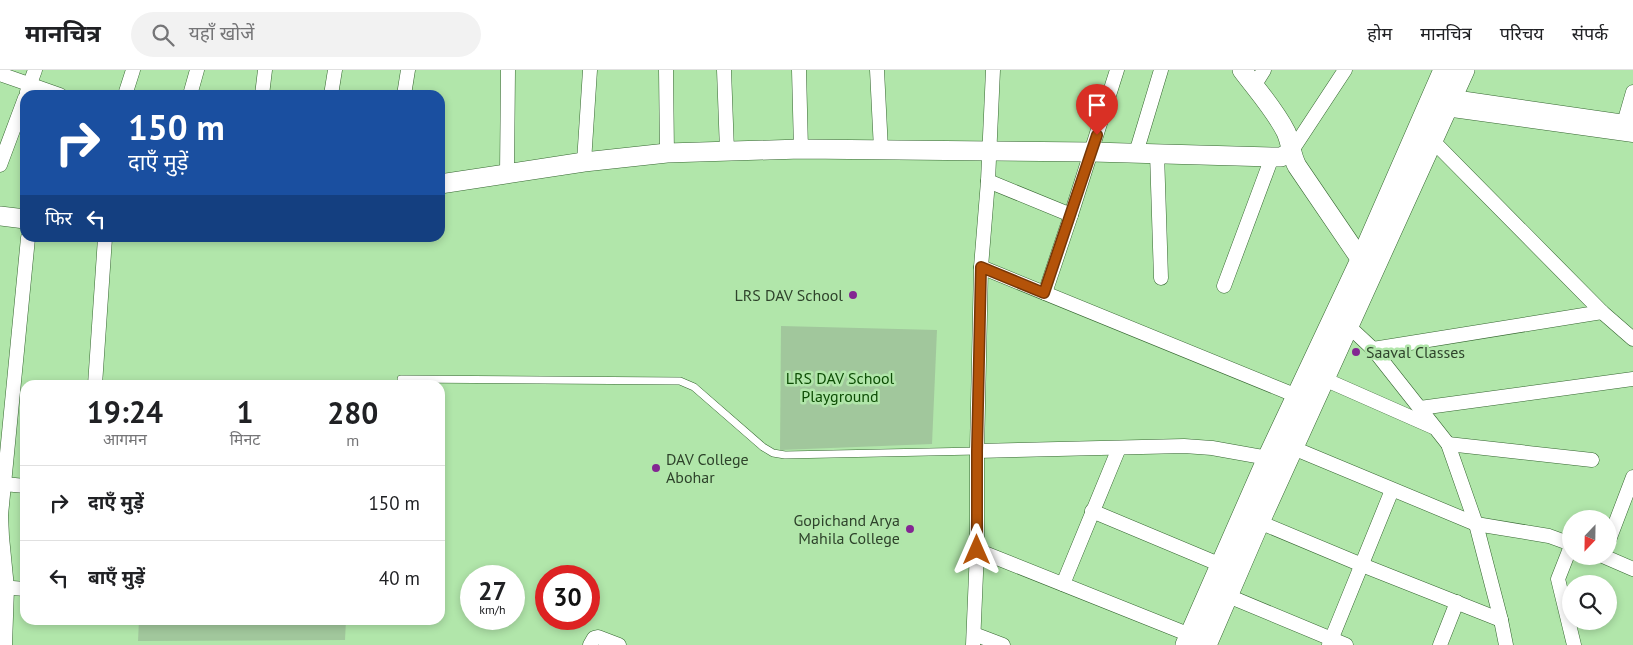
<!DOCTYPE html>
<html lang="hi">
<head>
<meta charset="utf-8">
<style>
	body { margin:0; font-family:"PT Sans","Noto Sans Devanagari",sans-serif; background:#f2f2f2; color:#202124; height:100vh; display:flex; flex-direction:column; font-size:19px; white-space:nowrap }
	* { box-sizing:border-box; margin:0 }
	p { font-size:16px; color:#757577 }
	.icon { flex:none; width:28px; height:28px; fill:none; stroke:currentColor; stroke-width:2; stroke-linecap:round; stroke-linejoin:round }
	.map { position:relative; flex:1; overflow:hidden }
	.panel { position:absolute; left:20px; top:310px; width:425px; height:245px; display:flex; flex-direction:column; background:#fff; border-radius:15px; box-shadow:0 2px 8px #0003 }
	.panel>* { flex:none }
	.top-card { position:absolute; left:20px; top:20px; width:425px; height:152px; border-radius:15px; box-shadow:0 2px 8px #0003; background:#1a4fa0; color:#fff; overflow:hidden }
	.needle { width:32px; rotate:202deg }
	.controls { position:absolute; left:1562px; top:440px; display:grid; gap:10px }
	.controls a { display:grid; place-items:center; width:55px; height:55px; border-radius:50%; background:#fff; box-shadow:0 2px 8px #0003; font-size:25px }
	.speed { position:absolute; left:460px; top:495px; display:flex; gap:10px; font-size:25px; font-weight:700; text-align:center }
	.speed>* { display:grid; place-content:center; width:65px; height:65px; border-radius:50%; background:#fff; box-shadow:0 2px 8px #0003; line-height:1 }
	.speed small { font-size:12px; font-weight:400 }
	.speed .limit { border:8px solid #d22; background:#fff; color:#111 }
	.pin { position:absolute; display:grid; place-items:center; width:42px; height:42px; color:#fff; margin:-51px -21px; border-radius:50% 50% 50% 0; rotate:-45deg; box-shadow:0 0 5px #0007 }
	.pin .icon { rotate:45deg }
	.me { position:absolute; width:55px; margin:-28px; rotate:0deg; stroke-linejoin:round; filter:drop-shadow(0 0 4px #0008) }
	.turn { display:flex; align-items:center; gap:18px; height:105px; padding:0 25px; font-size:22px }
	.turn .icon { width:65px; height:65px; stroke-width:2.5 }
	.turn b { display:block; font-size:35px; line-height:42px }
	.then { display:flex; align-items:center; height:48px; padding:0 25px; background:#0003; gap:10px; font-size:19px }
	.eta { display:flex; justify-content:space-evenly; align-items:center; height:85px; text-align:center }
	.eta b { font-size:30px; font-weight:800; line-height:35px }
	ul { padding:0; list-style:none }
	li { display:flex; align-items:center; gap:15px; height:75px; padding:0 25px; border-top:1px solid #e0e0e0 }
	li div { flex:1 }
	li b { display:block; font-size:19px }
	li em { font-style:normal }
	header { display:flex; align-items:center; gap:30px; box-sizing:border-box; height:70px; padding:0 25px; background:#fff; border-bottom:1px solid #e0e0e0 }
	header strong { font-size:24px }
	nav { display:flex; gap:28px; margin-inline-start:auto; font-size:18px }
	.search { width:350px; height:45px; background:#f2f2f2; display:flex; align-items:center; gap:12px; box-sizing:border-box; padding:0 18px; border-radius:28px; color:#757577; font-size:19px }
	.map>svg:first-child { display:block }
	.green { fill:#a1c79c }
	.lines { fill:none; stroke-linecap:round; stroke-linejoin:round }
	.lane-casing { stroke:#356630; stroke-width:8 }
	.street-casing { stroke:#356630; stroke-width:15 }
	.secondary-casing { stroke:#356630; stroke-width:20 }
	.primary-casing { stroke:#356630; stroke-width:22 }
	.lane { stroke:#fff; stroke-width:7 }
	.street { stroke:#fff; stroke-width:14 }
	.secondary { stroke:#fff; stroke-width:19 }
	.primary { stroke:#fff; stroke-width:21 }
	.route-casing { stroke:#753606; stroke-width:12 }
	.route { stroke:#b45309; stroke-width:9 }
	.poi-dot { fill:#832692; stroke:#b1e6aa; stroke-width:2 }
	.labels { text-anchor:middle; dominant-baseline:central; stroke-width:5; stroke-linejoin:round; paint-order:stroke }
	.poi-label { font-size:16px; fill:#2e432b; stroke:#b1e6aa; text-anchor:end }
	.park-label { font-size:16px; fill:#0d4d05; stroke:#b1e6aa }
</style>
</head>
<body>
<header>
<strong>मानचित्र</strong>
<div class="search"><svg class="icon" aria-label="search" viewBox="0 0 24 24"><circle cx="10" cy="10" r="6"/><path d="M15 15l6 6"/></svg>यहाँ खोजें</div>
<nav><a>होम</a><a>मानचित्र</a><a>परिचय</a><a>संपर्क</a></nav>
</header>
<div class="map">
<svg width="1633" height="575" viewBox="0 0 1633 575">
	<rect width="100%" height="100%" fill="#b1e6aa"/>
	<g class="green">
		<path d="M781,256L937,260L932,374L780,380Z"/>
		<path d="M139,550H346L345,570L138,571Z"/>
	</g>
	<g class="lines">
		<g class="lane-casing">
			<path id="lane" d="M401,309L680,311L694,317L763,377L773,383L785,385L977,381"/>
		</g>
		<g class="street-casing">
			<g id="street">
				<path d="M666,0L667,83"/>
				<path d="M724,0L727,81"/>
				<path d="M799,0L801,79"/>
				<path d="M877,0L881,80"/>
				<path d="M0,4L60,25"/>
				<path d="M1254,16L1264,0"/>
				<path d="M27,22L35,0"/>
				<path d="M125,25L133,0"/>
				<path d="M190,25L197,0"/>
				<path d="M262,25L265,0"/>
				<path d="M331,25L335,0"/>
				<path d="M404,25L408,0"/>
				<path d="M1446,26L1633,53"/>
				<path d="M1438,38L1633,65"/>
				<path d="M1622,60L1633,22"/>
				<path d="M1432,70L1602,242L1633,269"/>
				<path d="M1291,82L1345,0"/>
				<path d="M1136,83L1161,0"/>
				<path d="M1157,83L1161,208"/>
				<path d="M584,92L590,0"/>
				<path d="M0,95L25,28"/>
				<path d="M507,104L508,0"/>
				<path d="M988,111L1071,145L1117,0"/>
				<path d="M981,197L1297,326"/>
				<path d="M1224,216L1272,87"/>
				<path d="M1045,223L1071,145"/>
				<path d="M1342,250L1373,279L1448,374L1476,454L1501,550L1506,575"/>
				<path d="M1373,279L1602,242"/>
				<path d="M1324,309L1433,357"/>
				<path d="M95,315L105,168"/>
				<path d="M1420,338L1633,309"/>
				<path d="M1448,374L1592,390"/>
				<path d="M1286,375L1476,454L1549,466L1571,474"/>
				<path d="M977,381L1184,376L1212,378L1268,388"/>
				<path d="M4,414L25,416"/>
				<path d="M1092,441L1221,495"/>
				<path d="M1252,449L1362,495L1501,550"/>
				<path d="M1609,470L1633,407"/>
				<path d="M1571,476L1558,509L1574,575"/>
				<path d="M977,480L1190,565"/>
				<path d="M1603,486L1633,499"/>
				<path d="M1063,514L1119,378"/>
				<path d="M0,517L25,519"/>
				<path d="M1221,523L1346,575"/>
				<path d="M974,564L1003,575"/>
				<path d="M5,575L7,518L2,467L1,445L28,168"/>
				<path d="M590,575L594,568L598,567L619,575"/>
				<path d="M973,575L977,480V381L981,197L988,111L993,0"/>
				<path d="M1329,575L1392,420"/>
				<path d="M1440,575L1457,532"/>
			</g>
		</g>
		<g class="secondary-casing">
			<g id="secondary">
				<path d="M1242,0C1257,20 1275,40 1286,62C1291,73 1291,85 1297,96L1361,190"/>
				<path d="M440,114L584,92L667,83L801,79L1092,82L1272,87H1281L1291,82"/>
				<path d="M0,146L25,149"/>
			</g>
		</g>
		<g class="primary-casing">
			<g id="primary">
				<path d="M1186,575L1268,388L1361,190L1444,0"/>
				<path d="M1206,575L1259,452L1464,0"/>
			</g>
		</g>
		<use href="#lane" class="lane"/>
		<use href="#street" class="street"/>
		<use href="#secondary" class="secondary"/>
		<use href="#primary" class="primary"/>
	</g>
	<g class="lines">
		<g class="route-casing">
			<path id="route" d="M977,480V381L981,197L1044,223L1097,65"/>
		</g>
		<use href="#route" class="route"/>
	</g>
	<g class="poi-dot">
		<circle cx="853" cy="225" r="5"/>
		<circle cx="1356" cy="282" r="5"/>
		<circle cx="656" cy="398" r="5"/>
		<circle cx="910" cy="459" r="5"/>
	</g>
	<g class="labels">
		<g class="poi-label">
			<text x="843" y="225">LRS DAV School</text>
			<text x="1366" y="282" text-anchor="start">Saaval Classes</text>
			<text x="666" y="389" text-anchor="start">DAV College<tspan x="666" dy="18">Abohar</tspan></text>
			<text x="900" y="450">Gopichand Arya<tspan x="900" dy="18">Mahila College</tspan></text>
		</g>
		<g class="park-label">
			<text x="840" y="308">LRS DAV School<tspan x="840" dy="18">Playground</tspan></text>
		</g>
	</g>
</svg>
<div class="controls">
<a><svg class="needle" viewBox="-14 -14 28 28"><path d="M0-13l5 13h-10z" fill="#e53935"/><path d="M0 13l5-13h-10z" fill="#757577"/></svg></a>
<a><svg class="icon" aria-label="search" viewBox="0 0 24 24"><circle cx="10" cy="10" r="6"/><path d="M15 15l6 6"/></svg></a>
</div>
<div class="speed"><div>27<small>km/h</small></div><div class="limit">30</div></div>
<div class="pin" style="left:1097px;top:65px;background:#d93025"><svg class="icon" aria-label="arrive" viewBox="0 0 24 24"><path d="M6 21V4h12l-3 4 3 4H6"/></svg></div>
<svg class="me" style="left:977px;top:480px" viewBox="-20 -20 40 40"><path d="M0-17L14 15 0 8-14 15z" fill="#b45309" stroke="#fff" stroke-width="4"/></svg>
<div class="top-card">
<div class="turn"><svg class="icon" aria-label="right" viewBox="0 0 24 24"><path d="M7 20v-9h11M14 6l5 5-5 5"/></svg><div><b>150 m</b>दाएँ मुड़ें</div></div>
<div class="then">फिर<svg class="icon" aria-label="left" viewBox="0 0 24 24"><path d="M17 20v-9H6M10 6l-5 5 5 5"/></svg></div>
</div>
<section class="panel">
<div class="eta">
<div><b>19:24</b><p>आगमन</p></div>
<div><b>1</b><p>मिनट</p></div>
<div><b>280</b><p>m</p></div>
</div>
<ul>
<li><svg class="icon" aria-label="right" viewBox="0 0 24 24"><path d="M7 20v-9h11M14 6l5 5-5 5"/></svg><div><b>दाएँ मुड़ें</b></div><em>150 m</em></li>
<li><svg class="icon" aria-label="left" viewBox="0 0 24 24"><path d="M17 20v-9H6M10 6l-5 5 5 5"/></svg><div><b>बाएँ मुड़ें</b></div><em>40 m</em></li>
</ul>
</section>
</div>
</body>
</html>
